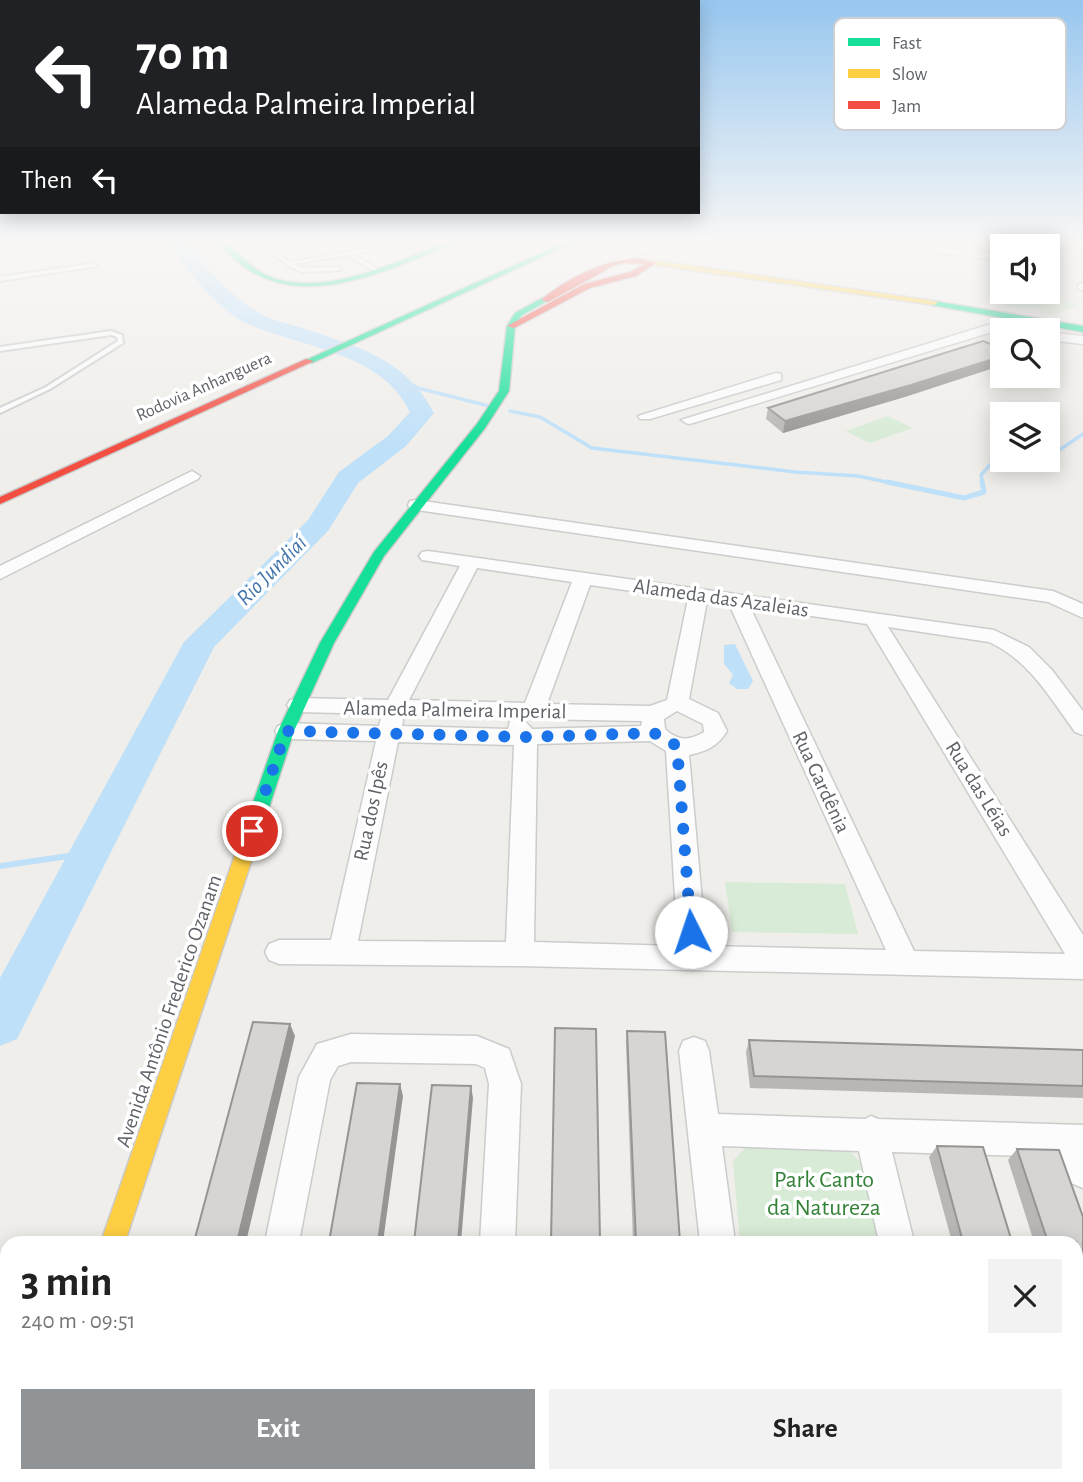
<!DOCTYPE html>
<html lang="en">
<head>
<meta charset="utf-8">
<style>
	body { margin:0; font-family:"Alegreya Sans",sans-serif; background:#f2f2f2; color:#222; height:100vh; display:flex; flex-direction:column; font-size:26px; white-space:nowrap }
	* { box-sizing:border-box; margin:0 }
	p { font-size:23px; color:#767676 }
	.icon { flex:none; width:38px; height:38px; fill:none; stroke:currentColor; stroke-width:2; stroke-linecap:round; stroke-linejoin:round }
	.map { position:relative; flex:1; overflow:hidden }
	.side { position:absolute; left:0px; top:1236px; width:1083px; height:247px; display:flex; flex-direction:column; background:#fff; border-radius:21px 21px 0 0; box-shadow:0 4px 18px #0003 }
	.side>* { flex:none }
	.banner { position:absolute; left:0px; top:0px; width:700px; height:214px; box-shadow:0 4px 18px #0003; background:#202124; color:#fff; overflow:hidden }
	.buttons { position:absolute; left:990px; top:234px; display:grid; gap:14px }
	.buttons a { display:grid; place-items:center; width:70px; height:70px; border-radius:0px; background:#fff; box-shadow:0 4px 18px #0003; font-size:35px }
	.pin { position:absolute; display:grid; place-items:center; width:60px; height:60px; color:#fff; margin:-30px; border:4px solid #fff; border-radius:50%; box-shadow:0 2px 7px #0007 }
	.me { position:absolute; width:77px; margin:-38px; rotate:356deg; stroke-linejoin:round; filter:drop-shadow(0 0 5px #0008) }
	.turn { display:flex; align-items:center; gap:24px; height:147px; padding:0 21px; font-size:32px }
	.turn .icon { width:91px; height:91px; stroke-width:2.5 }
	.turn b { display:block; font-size:49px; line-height:60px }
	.then { display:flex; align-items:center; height:66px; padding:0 21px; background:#0003; gap:14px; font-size:26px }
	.round { display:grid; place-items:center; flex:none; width:74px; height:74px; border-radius:0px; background:#f2f2f2 }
	.summary { display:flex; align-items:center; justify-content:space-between; height:119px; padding:0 21px }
	h1 { font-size:42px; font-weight:600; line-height:52px }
	.action { display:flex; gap:14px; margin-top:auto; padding:14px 21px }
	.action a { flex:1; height:80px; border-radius:0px; background:#919496; color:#fff; font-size:28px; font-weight:600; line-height:80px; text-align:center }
	.action a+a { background:#f2f2f2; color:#222 }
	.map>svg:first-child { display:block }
	.green { fill:#d8ebd6 }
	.water { fill:#bfe0f9 }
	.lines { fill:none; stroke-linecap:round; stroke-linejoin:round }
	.stream-far2 { stroke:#bfe0f9; stroke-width:3.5 }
	.stream-far1 { stroke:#bfe0f9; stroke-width:5 }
	.stream { stroke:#bfe0f9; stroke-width:6 }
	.river { fill:#bfe0f9; fill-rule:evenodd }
	.lane-casing { stroke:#cbcccc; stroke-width:4 }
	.street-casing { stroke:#cbcccc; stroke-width:3 }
	.fast-casing { stroke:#cacacb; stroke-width:3 }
	.slow-casing { stroke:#cacacb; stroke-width:3 }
	.jam-casing { stroke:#cacacb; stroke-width:3 }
	.lane { fill:#fdfcfc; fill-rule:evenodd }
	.street { fill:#fdfcfc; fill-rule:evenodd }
	.fast { fill:#16e098; fill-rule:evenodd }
	.slow { fill:#ffcf43; fill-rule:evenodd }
	.jam { fill:#f24e42; fill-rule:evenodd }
	.wall { fill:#b8b7b5 }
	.shaded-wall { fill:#969594 }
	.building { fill:#d6d5d3; stroke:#969594; stroke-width:2 }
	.route { stroke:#1a73e8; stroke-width:12; stroke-dasharray:0 21.6 }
	.labels { text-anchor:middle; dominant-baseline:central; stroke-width:7; stroke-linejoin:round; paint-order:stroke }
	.far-street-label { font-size:18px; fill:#5f6368; stroke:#fff }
	.street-label { font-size:21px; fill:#5f6368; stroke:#fff }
	.water-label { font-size:23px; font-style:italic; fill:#4174aa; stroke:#fff }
	.near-park-label { font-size:24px; fill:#348238; stroke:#fff }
	.key { fill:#fff; stroke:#cfd0d2; stroke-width:2 }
	.key-label { font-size:19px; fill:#5f6368 }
</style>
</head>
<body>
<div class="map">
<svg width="1083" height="1482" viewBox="0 0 1083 1482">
	<rect width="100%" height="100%" fill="#efeeea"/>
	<g class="green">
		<path d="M1029,292H1041L1080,306L1052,315L1033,307L1021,310L995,301Z"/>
		<path d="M888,416L912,428L870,443L846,431Z"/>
		<path d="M725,882L845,884L858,934L732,932Z"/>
		<path d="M749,1144L844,1148C877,1167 877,1209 884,1242H740L733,1161Z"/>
		<path d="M796,1475H935L936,1482H802Z"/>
	</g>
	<path class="water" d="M735,644L753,681L748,689H737L729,683L733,675L724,664V645Z"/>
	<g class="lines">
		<g class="stream-far2">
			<path d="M399,378L418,388L489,406"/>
			<path d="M510,411L540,417L592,448L795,472L858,476L896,484"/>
			<path d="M1048,458L1083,434"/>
			<path d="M983,484L981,475L990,465L1037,460"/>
		</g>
		<path class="stream-far1" d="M887,482L964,498L984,492L982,482"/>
		<path class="stream" d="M0,866L89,853"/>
		<path class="river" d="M166,239H183C205,265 228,295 259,313C270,320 286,323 299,327C355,346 405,357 434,413L406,446L358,483L328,531L214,647L17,1039L0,1046V978L184,642L308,520L339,472L388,436L410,412C381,352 303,348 248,324C215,309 186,268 166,239Z"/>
		<g class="lane-casing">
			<g id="lane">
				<path d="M277,239H285L229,249L227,248Z"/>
				<path d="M382,246L384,248L353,254L379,270L377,273L347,255L295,264L303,268L339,267L341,270L302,272L286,265V263L273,255L277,254L291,262Z"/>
				<path d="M95,263L97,266L0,281V277Z"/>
				<path d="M111,331L122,335L123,343L50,389L0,413V408L46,387L118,341L117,337L111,335L0,351V347Z"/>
			</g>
		</g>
		<g class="street-casing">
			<g id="street">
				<path d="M134,239H144L150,248L141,250Z"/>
				<path d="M659,239H672L624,262L615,260Z"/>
				<path d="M837,239H865L1003,255V261Z"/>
				<path d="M1053,239H1066L1078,246L1048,255V249L1063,245Z"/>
				<path d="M1083,283V290L1078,289V285Z"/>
				<path d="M991,324L1025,331L992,332L693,423L688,424L681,420Z"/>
				<path d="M1048,332L1083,336V344L1048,340Z"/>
				<path d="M776,373L781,374V380L650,419H640L638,416Z"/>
				<path d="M192,471L200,476L198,479L0,579V566Z"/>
				<path d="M416,500L1053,591L1083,604V618L1048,602L410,509L408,505L410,501Z"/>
				<path d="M428,551L994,630L1029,647L1052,670L1083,711V735L1075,732C1050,698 1029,660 989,642L888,627L1083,935V979L520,966L279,964L269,960L265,952L269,944L279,940H331L376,741L286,739L278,736L275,731L278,726L286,723L379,726L382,714L298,712L290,710L287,705L290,700L298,698L388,700L460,566L422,560L419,556L422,552ZM477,568L572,582L525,703L409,700ZM590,585L688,599L667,700L650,706L547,704ZM707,601L729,604L886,950L706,946L689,755C707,751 717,747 727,731L718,713L689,699ZM750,607L867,624L1065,954L914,951ZM677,711L703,724L704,732C689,741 678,741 665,729L664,719ZM404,715L529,718L533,719L642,721L641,726L532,729C525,720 521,717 510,721L508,729L402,726ZM650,741L666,751L678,946L534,942L537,744ZM398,742L514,745L506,942L358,941Z"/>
				<path d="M351,1034L477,1036L509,1049L521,1084L515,1242H480L489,1084L485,1068L476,1064L351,1062L338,1066L330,1080L299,1242H265L299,1077L317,1044Z"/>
				<path d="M694,1037L705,1041L709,1051L718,1114L865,1119L871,1116L878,1119L1083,1125V1188L1071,1183L1061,1157L892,1152L914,1242H879L859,1151L722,1146L735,1242H700L679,1051L683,1041Z"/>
				<path d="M216,1475H256V1482H214Z"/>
				<path d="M466,1475H506L507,1482H465Z"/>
				<path d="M721,1475H761L763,1482H721Z"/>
				<path d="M929,1475H969L971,1482H929Z"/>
			</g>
		</g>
		<g class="fast-casing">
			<g id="fast">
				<path d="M216,239H223C236,251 248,265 264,274C319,302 400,260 452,239H461C445,249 424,256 406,263C338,290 266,306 216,239Z"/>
				<path d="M572,239H581L312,363L304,361Z"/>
				<path d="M542,298L549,300L522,315L515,326L509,391L485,428L384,556L334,643L294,731L265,820L262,825H250L247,820L278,731L320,643L374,552L477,424L499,391L507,326L515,313Z"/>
				<path d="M934,301L1083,326V332L931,305L930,303Z"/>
			</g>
		</g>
		<g class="slow-casing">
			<g id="slow">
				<path d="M651,260L934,301L938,303L934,305L648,264Z"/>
				<path d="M256,814L262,815L265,820L125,1242H101L247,820L250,815Z"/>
			</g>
		</g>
		<g class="jam-casing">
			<g id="jam">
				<path d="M638,258L656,263L636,276L590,288L514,328L507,326L584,284L630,272L645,264L624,263L613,266L548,302L541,300C567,278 604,260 638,258Z"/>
				<path d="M306,359L314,361L0,504V497Z"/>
				<path d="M21,1475H49L47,1482H19Z"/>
			</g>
		</g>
		<use href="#lane" class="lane"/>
		<use href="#street" class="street"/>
		<use href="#fast" class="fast"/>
		<use href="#slow" class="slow"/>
		<use href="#jam" class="jam"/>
	</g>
	<g class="wall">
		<path d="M908,396L783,433L766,419L768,408Z"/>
		<path d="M627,1031L680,1242H633L626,1043Z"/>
		<path d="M749,1040L1083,1050V1098L750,1088L746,1052Z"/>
		<path d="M937,1146L1012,1242H952L929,1157Z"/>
		<path d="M1017,1149L1083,1217V1395L1076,1374V1242H1034L1008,1160Z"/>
		<path d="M1013,1475H1076L1083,1482H1015Z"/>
	</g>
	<g class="shaded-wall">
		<path d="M1003,356V365L908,396L783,433L785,421Z"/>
		<path d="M290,1024L295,1036L246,1242H237Z"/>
		<path d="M400,1084L403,1096L383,1242H378Z"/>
		<path d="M471,1086L473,1098L461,1242H458Z"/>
	</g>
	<g class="building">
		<path d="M983,341L1003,349V356L911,385L785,421L768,408Z"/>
		<path d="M253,1022L290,1024L237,1242H194Z"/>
		<path d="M555,1028L596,1029L600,1242H551Z"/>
		<path d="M627,1031L665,1032L680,1242H636Z"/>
		<path d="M749,1040L1083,1050V1086L754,1076Z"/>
		<path d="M357,1083L400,1084L378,1242H329Z"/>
		<path d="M432,1085L471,1086L458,1242H414Z"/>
		<path d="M937,1146L983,1147L1012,1242H963Z"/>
		<path d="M1017,1149L1059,1150L1083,1217V1349L1076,1328V1242H1048Z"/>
		<path d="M1076,1454L1083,1476V1482H1028L1026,1475H1076Z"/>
	</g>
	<linearGradient id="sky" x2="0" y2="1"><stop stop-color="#97c6ef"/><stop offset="0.54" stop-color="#f8f7f6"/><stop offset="1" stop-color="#f8f7f6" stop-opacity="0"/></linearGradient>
	<rect width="1083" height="446" fill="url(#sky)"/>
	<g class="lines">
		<path class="route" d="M252,831L286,731L526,737L654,733L677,746L691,932"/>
	</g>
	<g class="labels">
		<g class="far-street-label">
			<text transform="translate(204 387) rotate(-24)">Rodovia Anhanguera</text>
		</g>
		<g class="street-label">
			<text transform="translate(721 598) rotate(8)">Alameda das Azaleias</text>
			<text transform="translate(455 710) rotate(1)">Alameda Palmeira Imperial</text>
			<text transform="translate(821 782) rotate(65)">Rua Gardênia</text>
			<text transform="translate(979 789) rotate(58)">Rua das Léias</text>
			<text transform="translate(371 811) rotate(-78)">Rua dos Ipês</text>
			<text transform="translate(169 1011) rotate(-71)">Avenida Antônio Frederico Ozanam</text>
		</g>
		<g class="water-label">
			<text transform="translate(272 571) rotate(-45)">Rio Jundiaí</text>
		</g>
		<g class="near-park-label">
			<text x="824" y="1180">Park Canto<tspan x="824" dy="28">da Natureza</tspan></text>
		</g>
	</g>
	<rect x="834" y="18" width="232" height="112" rx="10" class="key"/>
	<rect x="848" y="38" width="32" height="8" fill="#16e098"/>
	<rect x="848" y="69" width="32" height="9" fill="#ffcf43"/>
	<rect x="848" y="101" width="32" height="8" fill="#f24e42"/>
	<g class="key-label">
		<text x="892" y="49">Fast</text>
		<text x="892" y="80">Slow</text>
		<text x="892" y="112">Jam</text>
	</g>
</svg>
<div class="buttons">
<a><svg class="icon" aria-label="sound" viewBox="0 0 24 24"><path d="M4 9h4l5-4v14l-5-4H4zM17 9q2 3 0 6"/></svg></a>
<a><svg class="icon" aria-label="search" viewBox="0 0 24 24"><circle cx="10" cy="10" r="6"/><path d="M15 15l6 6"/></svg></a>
<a><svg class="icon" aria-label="layers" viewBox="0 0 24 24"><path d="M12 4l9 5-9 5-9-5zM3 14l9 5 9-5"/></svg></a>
</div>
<div class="pin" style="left:252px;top:831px;background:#d93025"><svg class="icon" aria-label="arrive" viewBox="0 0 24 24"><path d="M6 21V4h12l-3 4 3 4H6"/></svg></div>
<svg class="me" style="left:691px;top:932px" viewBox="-20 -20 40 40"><circle r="19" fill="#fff"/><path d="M0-13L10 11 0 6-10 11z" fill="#1a73e8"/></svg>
<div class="banner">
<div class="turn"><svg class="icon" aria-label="left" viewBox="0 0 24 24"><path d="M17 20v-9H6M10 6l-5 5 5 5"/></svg><div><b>70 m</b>Alameda Palmeira Imperial</div></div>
<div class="then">Then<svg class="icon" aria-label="left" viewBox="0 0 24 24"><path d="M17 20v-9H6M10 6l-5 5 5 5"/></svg></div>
</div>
<section class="side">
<div class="summary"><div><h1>3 min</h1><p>240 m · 09:51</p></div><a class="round"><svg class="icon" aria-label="close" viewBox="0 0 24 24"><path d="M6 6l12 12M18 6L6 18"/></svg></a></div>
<div class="action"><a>Exit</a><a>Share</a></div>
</section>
</div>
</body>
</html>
